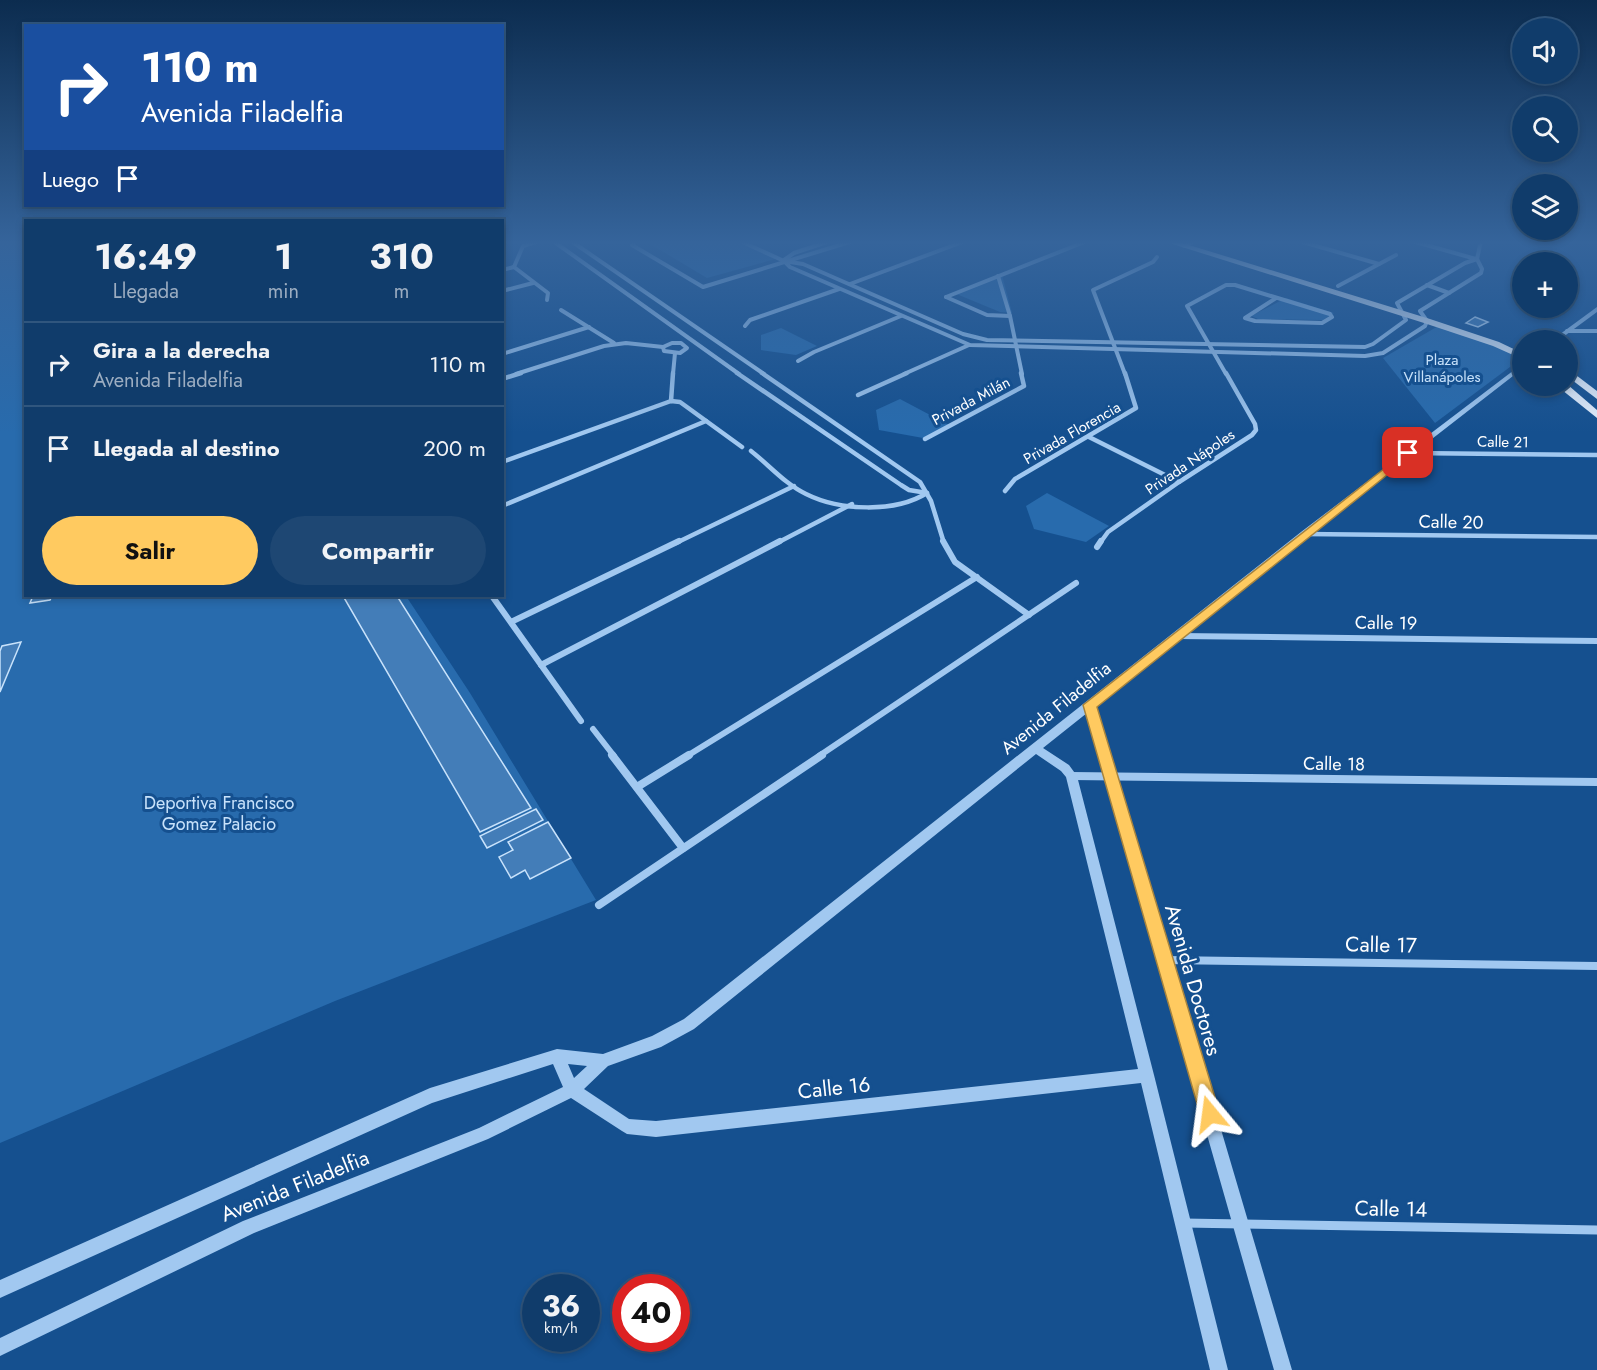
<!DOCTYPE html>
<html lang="es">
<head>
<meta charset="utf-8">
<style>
	body { margin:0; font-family:Jost,sans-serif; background:#1e4773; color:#f1f3f6; height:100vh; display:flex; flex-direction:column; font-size:22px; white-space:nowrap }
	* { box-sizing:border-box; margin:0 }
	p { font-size:20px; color:#9cadc1 }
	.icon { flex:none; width:33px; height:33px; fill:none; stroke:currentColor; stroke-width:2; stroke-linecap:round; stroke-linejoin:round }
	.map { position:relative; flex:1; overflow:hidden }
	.panel { position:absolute; left:24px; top:219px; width:480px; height:378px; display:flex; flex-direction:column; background:#103c6b; border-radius:0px; box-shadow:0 3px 9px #0003,0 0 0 2px #30567e }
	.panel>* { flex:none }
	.top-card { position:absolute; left:24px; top:24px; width:480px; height:183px; border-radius:0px; box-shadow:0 3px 9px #0003,0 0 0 2px #30567e; background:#1a4fa0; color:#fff; overflow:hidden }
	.fabs { position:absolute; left:1512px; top:18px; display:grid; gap:12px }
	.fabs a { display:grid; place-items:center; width:66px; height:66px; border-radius:50%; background:#103c6b; box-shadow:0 3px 9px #0003,0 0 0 2px #30567e; font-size:30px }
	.speed { position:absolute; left:522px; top:1274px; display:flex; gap:12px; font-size:30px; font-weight:700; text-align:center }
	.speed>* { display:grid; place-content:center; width:78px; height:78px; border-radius:50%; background:#103c6b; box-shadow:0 3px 9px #0003,0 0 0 2px #30567e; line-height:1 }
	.speed small { font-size:15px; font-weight:400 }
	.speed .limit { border:9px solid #d22; background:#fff; color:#111 }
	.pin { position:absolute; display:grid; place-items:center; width:51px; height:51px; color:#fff; margin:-26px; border-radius:12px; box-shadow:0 3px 9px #0006 }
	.me { position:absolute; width:66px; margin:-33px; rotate:344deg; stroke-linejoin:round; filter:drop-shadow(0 0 4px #0008) }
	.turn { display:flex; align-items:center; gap:21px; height:126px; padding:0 18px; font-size:27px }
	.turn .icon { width:78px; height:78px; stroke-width:2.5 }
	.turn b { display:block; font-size:42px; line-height:51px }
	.then { display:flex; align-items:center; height:57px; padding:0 18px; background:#0003; gap:12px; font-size:22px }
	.eta { display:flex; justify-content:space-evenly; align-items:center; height:102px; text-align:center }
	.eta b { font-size:36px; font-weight:700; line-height:42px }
	.primary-button { display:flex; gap:12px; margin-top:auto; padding:12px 18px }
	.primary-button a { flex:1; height:69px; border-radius:36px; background:#ffca60; color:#111; font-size:24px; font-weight:700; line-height:69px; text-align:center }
	.primary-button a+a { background:#1e4773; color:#f1f3f6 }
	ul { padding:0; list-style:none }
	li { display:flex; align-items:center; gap:18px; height:84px; padding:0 18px; border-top:2px solid #30567e }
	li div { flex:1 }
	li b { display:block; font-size:22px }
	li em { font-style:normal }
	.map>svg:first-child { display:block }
	.green { fill:#286bad }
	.building { fill:#437db8; stroke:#c8e2fb; stroke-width:1.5 }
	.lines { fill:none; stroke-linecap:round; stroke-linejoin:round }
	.minor-far4 { stroke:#a1c8f0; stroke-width:4 }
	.minor-far3 { stroke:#a1c8f0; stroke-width:4.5 }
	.minor-far2 { stroke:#a1c8f0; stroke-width:6 }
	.minor-far1 { stroke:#a1c8f0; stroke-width:8 }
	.minor { stroke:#a1c8f0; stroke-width:9 }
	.tertiary { fill:#a1c8f0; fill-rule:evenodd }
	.primary { fill:#eaf3ff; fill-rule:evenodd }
	.route { fill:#ffca60; stroke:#a6833e; stroke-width:1.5 }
	.labels { text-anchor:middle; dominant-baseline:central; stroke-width:6; stroke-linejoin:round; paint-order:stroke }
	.far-park-label { font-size:15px; fill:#c8e2fb; stroke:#15508f }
	.far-street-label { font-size:15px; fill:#fff; stroke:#15508f }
	.street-label { font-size:18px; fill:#fff; stroke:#15508f }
	.park-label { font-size:18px; fill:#c8e2fb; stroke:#15508f }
	.near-street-label { font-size:21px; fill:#fff; stroke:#15508f }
</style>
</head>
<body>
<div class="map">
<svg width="1597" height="1370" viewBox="0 0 1597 1370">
	<rect width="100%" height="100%" fill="#15508f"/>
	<g class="green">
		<path d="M0,241H25L26,596H406L470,693L596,900L335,1001L0,1143Z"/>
		<path d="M645,241H742L779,258L707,278Z"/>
		<path d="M1002,275L1012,313L1000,312L954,293Z"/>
		<path d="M1286,298L1334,313L1323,320L1258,319L1251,316Z"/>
		<path d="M1440,325L1522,352V358L1435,423L1383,358Z"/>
		<path d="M781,328L817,346L796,355L761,350V335Z"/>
		<path d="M900,399L949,425L923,438L879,430L876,410Z"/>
		<path d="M1047,493L1109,526L1086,542L1034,529L1026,506Z"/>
	</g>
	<g class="building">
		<path d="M1475,317L1488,322L1478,327L1466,323Z"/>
		<path d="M33,596H52L50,600L30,603Z"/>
		<path d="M343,596H397L531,808L480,832Z"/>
		<path d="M21,642L0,692V651L2,646Z"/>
		<path d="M536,809L543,820L487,848L480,836Z"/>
		<path d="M548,822L571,858L530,879L525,870L511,878L499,857L513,850L508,842Z"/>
	</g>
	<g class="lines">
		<g class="minor-far4">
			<path d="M553,241L739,374"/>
			<path d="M571,241L764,374"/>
			<path d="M635,241L632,245L703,287L853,241"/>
			<path d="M740,241L784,261L803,264L963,334L987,340L1365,347L1373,344L1406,320L1397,303L1465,263L1477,259"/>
			<path d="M1299,241L1379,264"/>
			<path d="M1412,241L1476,259"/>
			<path d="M1184,246L1195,241"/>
			<path d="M784,260L794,253L830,241"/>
			<path d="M784,261L790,267L970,345L1365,356L1383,353L1425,326L1427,321L1420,311L1481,273L1482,269L1477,259L1481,241"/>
			<path d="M514,267L548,293L547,300"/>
			<path d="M514,267L523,246L539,241"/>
			<path d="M502,270L514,267"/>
			<path d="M998,276L1010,316L1022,374"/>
			<path d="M850,284L965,241"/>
			<path d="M1427,285L1449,293"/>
			<path d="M1338,286L1396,255"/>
			<path d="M502,291L533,283"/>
			<path d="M946,297L1087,241"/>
			<path d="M946,297L987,315L1010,316"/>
			<path d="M561,310L614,343"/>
			<path d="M745,326L750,320L839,289"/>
			<path d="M1567,331H1597"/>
			<path d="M672,343H681L687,348L680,353L664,351L663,347Z"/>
			<path d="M502,354L589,327"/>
			<path d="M798,361L814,352L901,316"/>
			<path d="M516,374L604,346L626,343L663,347"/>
			<path d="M673,374L675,353"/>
			<path d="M904,374L969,345"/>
			<path d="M1125,374L1093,290L1153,262L1157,257"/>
			<path d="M1226,374L1187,306L1226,285H1235L1330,314L1332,317L1322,323L1255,321L1245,318L1276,298"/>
		</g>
		<g class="minor-far3">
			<path d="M737,373L901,485L909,490L927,493"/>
			<path d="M762,373L920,482L931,501L944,543"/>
			<path d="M502,379L521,373"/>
			<path d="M858,395L907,373"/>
			<path d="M671,401L673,373"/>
			<path d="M1089,437L1179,482"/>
			<path d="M925,439L1024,386L1021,373"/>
			<path d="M751,451C769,465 785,484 806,494C840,511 895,513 927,493"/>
			<path d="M1409,453L1597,455"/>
			<path d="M502,462L671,401L680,402L742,447"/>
			<path d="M1005,491L1015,479L1136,408L1125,373"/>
			<path d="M502,506L706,421"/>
			<path d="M1304,534L1597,537"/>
			<path d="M676,543L794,486"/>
			<path d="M777,543L852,504"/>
			<path d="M1100,543L1108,532L1179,482L1252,435L1256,430L1255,424L1226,373"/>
		</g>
		<g class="minor-far2">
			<path d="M943,541L955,562L1029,615"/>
			<path d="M1097,547L1101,541"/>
			<path d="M492,596L581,721"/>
			<path d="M511,622L679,541"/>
			<path d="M1178,636L1597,641"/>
			<path d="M541,665L780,541"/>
			<path d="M593,729L614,756"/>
			<path d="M687,756L977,577"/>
			<path d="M819,756L1076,583"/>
		</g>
		<g class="minor-far1">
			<path d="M612,755L683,848"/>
			<path d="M1071,776L1597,782"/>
			<path d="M637,787L689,755"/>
			<path d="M599,905L822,755"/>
			<path d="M1165,960L1597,966"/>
		</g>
		<path class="minor" d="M1184,1223L1597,1230"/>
		<g class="tertiary">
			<path d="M1597,307V312L1559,340H1552Z"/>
			<path d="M1522,364V369L1307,536L1096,706L1292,1370H1274L1087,713L1043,748L1069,765L1077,776L1154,1075L1228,1370H1210L1141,1083L656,1137L627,1134L622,1131L571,1098L488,1139L254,1233L0,1356V1338L243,1221L479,1128L563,1087L553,1064L432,1103L0,1298V1280L430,1088L557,1049L603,1054L652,1036L684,1019L1301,532ZM1036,754L1061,771L1066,777L1138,1069L656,1121L629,1119L584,1089L608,1066L661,1047L694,1029ZM568,1064L587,1066L574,1078Z"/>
		</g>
		<g class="primary">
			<path d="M1163,241H1176L1430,319L1499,342L1522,353V359L1493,346L1424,323Z"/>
			<path d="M1568,369L1597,391V399L1568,377Z"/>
			<path d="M1568,385L1597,410V418L1557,386Z"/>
		</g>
	</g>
	<linearGradient id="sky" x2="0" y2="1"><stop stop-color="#0c2c4f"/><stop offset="0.56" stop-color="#35649b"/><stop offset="1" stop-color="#35649b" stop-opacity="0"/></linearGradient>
	<rect width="1597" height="433" fill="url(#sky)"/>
	<path class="route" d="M1408,450L1412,451V455L1097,707L1220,1114L1217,1121L1210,1124L1203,1121L1200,1114L1083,705Z"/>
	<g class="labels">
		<g class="far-park-label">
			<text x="1442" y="360">Plaza<tspan x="1442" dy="17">Villanápoles</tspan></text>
		</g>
		<g class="far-street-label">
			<text transform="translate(971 401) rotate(-28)">Privada Milán</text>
			<text transform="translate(1072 433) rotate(-30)">Privada Florencia</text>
			<text transform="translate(1503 442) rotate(1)">Calle 21</text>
			<text transform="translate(1190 462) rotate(-34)">Privada Nápoles</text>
		</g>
		<g class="street-label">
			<text transform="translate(1451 522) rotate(1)">Calle 20</text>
			<text transform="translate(1386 623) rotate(1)">Calle 19</text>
			<text transform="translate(1056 708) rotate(-39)">Avenida Filadelfia</text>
			<text transform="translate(1334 764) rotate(1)">Calle 18</text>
		</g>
		<g class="park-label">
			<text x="219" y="803">Deportiva Francisco<tspan x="219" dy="21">Gomez Palacio</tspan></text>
		</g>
		<g class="near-street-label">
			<text transform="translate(1381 945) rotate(1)">Calle 17</text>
			<text transform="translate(1193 980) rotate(74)">Avenida Doctores</text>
			<text transform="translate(834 1088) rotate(-6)">Calle 16</text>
			<text transform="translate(295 1186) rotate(-22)">Avenida Filadelfia</text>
			<text transform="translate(1391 1209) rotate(1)">Calle 14</text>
		</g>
	</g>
</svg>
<div class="fabs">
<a><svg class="icon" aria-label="sound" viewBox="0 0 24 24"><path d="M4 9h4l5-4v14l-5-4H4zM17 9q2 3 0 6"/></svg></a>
<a><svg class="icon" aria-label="search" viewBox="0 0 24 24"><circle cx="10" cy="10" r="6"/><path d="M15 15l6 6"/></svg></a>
<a><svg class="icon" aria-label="layers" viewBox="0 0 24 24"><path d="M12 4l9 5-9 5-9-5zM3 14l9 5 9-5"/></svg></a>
<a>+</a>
<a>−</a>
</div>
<div class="speed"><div>36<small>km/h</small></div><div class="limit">40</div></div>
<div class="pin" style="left:1408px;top:453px;background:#d93025"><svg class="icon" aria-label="arrive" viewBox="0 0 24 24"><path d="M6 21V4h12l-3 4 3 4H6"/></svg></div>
<svg class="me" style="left:1210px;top:1114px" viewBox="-20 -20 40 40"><path d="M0-17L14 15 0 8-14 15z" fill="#ffca60" stroke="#fff" stroke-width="4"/></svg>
<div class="top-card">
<div class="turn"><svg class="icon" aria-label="right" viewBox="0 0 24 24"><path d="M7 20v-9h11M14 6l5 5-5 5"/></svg><div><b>110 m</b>Avenida Filadelfia</div></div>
<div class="then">Luego<svg class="icon" aria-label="arrive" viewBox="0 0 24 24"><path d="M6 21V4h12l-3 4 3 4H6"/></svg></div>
</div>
<section class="panel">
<div class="eta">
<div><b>16:49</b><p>Llegada</p></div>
<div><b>1</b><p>min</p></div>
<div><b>310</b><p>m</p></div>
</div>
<ul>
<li><svg class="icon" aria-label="right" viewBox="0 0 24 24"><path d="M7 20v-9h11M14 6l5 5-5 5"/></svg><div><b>Gira a la derecha</b><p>Avenida Filadelfia</p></div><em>110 m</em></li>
<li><svg class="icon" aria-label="arrive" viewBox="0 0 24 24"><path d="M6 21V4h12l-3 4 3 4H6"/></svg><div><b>Llegada al destino</b></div><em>200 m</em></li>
</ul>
<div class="primary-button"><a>Salir</a><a>Compartir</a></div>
</section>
</div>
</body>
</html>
